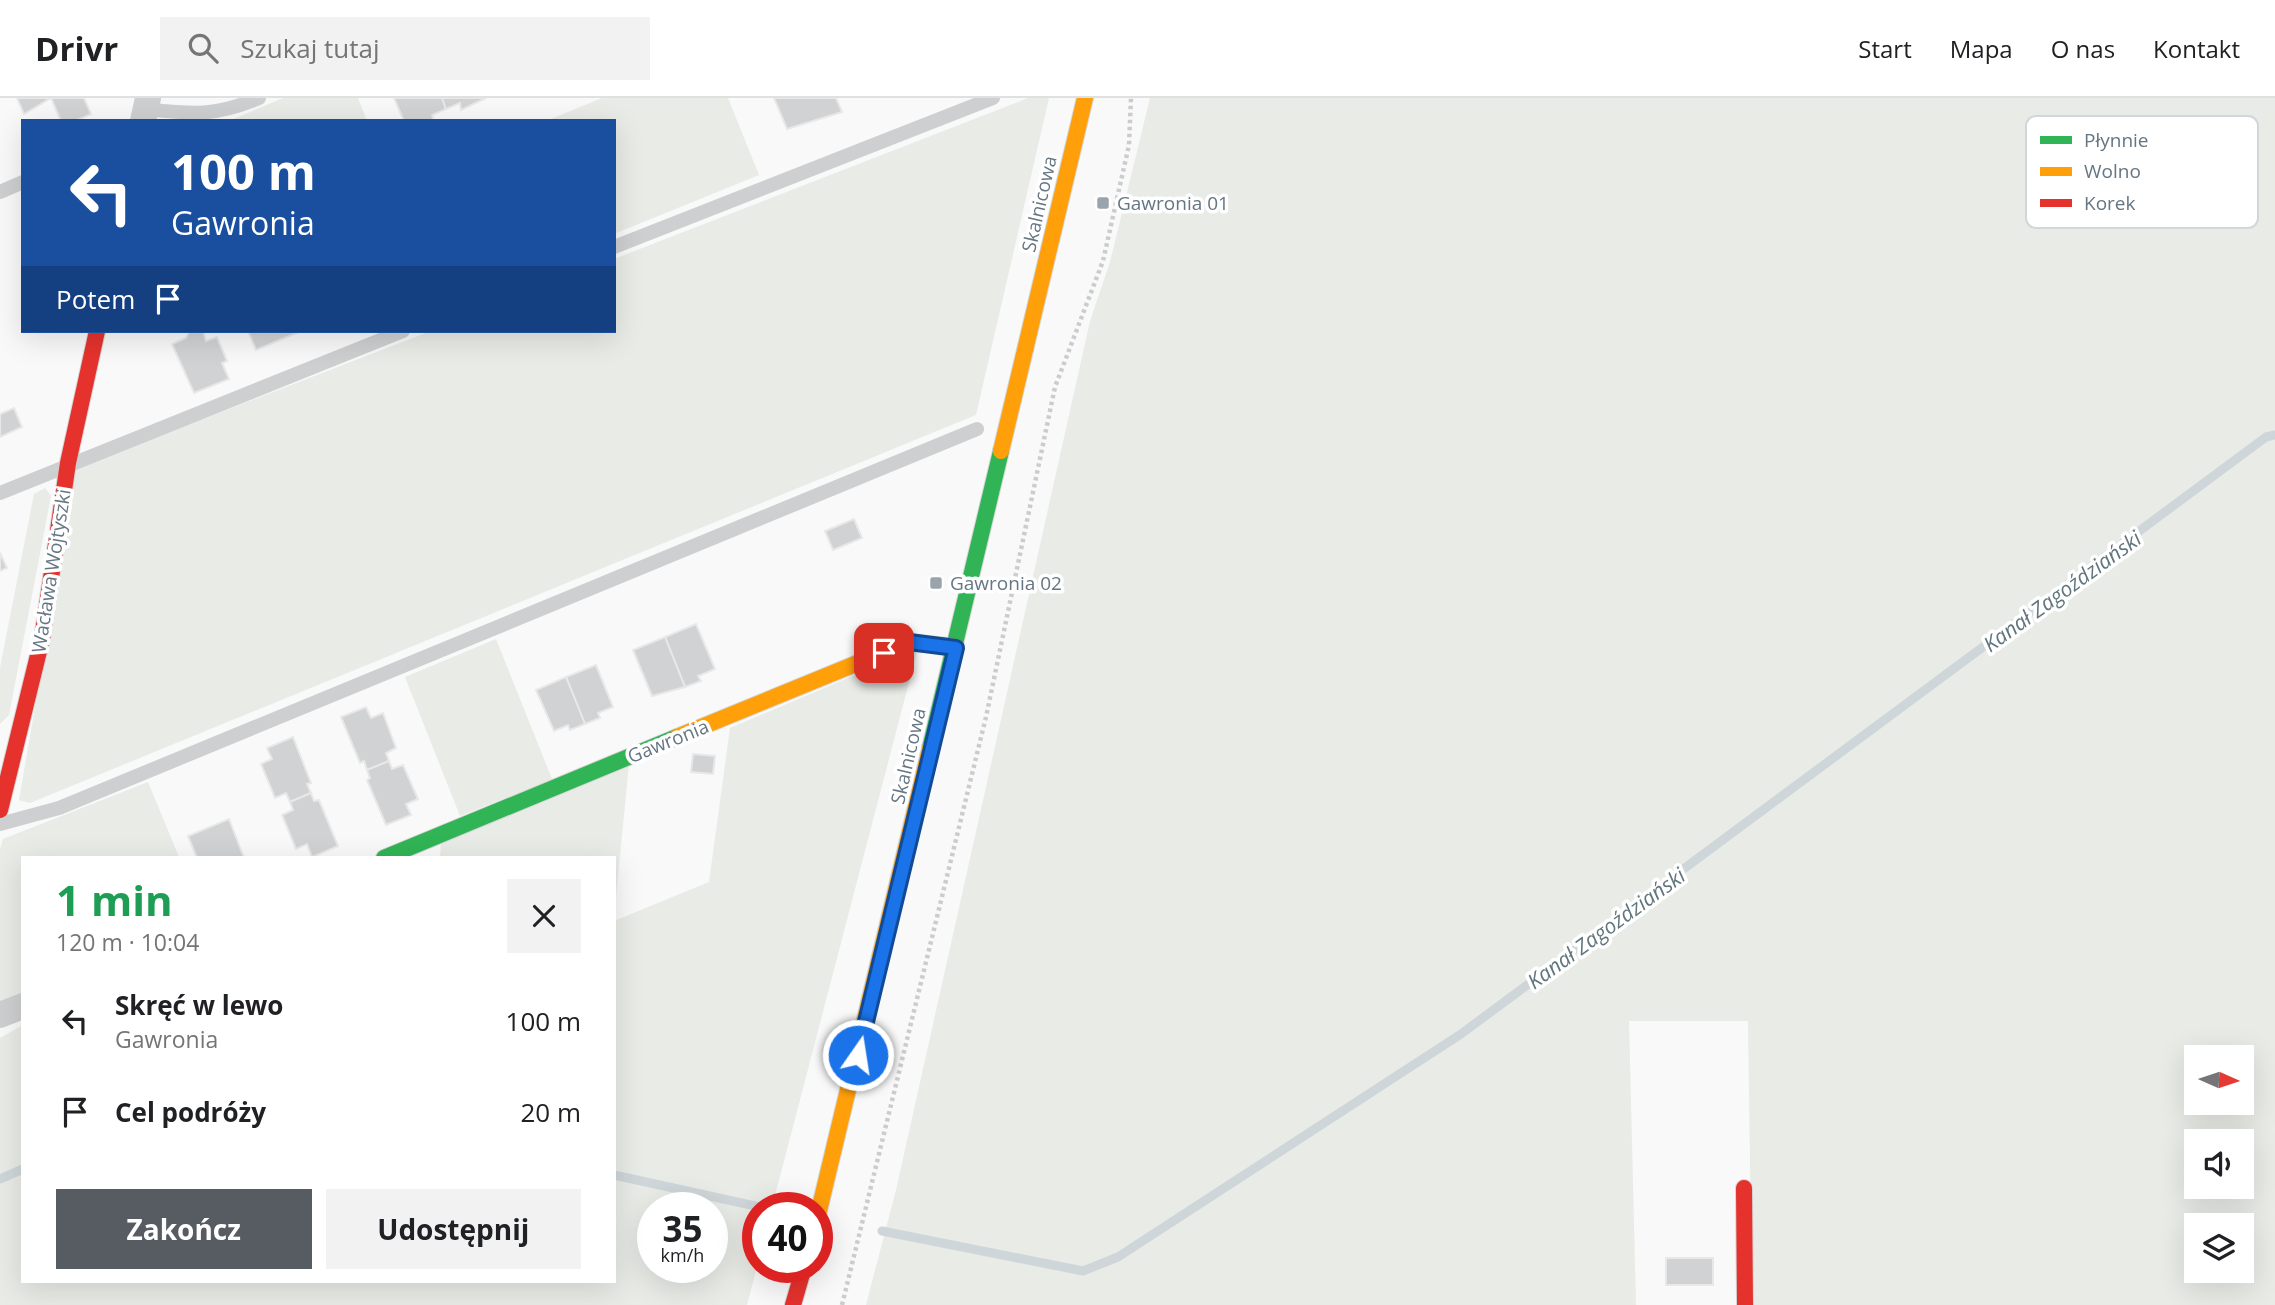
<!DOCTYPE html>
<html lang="pl">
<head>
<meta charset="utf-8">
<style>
	body { margin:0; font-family:"Open Sans",sans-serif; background:#f2f2f2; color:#202124; height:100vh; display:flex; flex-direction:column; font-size:26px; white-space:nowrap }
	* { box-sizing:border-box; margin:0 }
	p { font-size:23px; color:#757577 }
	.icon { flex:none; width:38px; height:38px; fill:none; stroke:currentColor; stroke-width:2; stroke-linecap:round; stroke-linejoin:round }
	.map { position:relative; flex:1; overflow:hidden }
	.side { position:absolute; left:21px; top:758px; width:595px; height:427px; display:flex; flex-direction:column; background:#fff; border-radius:0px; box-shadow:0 7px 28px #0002 }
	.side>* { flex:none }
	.banner { position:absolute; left:21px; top:21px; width:595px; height:214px; border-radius:0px; box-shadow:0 7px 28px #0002; background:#1a4fa0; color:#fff; overflow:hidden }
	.needle { width:46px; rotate:93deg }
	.buttons { position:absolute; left:2184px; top:947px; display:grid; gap:14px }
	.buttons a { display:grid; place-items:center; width:70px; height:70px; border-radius:0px; background:#fff; box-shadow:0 7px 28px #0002; font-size:35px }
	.speed { position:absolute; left:637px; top:1094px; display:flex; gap:14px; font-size:35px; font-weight:700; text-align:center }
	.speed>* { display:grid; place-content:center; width:91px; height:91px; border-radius:50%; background:#fff; box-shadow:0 7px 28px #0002; line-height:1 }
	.speed small { font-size:18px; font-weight:400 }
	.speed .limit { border:10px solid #d22; background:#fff; color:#111 }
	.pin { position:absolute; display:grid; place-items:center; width:60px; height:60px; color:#fff; margin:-30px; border-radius:14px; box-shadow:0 4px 10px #0006 }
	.me { position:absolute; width:77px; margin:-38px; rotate:13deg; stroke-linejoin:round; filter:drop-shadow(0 0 5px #0008) }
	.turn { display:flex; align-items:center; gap:24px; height:147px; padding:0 35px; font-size:32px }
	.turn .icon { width:91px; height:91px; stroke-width:2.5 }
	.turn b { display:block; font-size:49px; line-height:60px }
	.then { display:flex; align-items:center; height:66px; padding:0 35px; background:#0003; gap:14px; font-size:26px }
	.round { display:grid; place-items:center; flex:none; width:74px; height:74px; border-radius:0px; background:#f2f2f2 }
	.summary { display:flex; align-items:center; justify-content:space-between; height:119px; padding:0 35px }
	h1 { font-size:42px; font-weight:700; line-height:52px; color:#1e9e55 }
	.cta { display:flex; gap:14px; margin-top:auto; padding:14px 35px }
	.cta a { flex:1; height:80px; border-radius:0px; background:#565c61; color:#fff; font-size:28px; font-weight:700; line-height:80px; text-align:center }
	.cta a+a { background:#f2f2f2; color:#202124 }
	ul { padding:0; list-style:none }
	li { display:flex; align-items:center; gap:21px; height:91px; padding:0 35px }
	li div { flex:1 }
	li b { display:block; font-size:26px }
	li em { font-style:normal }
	header { display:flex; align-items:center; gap:42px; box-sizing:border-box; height:98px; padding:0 35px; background:#fff; border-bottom:2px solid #e0e0e0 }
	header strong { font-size:33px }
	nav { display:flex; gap:38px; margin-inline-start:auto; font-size:24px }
	.search { width:490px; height:63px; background:#f2f2f2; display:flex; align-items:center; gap:18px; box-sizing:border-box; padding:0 24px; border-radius:0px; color:#757577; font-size:26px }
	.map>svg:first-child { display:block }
	.green { fill:#e8ebe6; fill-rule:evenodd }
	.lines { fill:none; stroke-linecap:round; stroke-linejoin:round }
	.stream { stroke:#ced6d9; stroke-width:9 }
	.building { fill:#d0d2d3; stroke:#e8e8e8; stroke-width:2 }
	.fast-casing { stroke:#d5d6d7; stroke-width:18 }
	.slow-casing { stroke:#d5d6d7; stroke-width:18 }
	.jam-casing { stroke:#d5d6d7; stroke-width:18 }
	.path { stroke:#cbcccd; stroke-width:4.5; stroke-dasharray:3.5 3.5; stroke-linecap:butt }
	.lane { stroke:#cecfd0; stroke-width:14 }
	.street { stroke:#cecfd0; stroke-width:26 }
	.fast { stroke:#30b455; stroke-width:16 }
	.slow { stroke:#ff9f0a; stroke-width:16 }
	.jam { stroke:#e5322d; stroke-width:16 }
	.route-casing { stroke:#114b97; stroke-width:18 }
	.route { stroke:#1a73e8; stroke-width:12 }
	.poi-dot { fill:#99a4ac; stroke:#fff; stroke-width:2.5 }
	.labels { text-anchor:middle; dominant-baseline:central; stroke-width:7; stroke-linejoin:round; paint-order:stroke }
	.poi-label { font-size:19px; fill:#657683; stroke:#fff; text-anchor:start }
	.street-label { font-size:19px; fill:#657683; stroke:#fff }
	.water-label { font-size:21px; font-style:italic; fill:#60757c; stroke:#fff }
	.key { fill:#fff; stroke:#d1d6da; stroke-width:2 }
	.key-label { font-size:19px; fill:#657683 }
</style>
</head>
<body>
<header>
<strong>Drivr</strong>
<div class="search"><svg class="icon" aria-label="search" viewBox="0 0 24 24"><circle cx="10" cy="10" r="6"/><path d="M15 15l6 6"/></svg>Szukaj tutaj</div>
<nav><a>Start</a><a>Mapa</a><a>O nas</a><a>Kontakt</a></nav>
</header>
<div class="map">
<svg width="2275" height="1207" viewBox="0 0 2275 1207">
	<rect width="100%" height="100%" fill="#f9f9f9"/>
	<g class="green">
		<path d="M283,0H358L367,23H229Z"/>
		<path d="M602,0H728L759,77L614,136V23H546Z"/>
		<path d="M1028,0H1049L976,317L30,705L19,702L76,370L431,233H614V161Z"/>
		<path d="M1150,0H2275V1207H1752L1748,923H1629L1636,1207H866L896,1092L1090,223L1110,164ZM2196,959H2242V1004H2196ZM2196,1043H2242V1088H2196ZM2196,1127H2242V1172H2196Z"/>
		<path d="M45,390L51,398L9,617L0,626V570L34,396Z"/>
		<path d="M496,541L552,681L460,718L405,579Z"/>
		<path d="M918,550L772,1109L758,1110V1165L747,1207H0V940L23,927V1183H614V823L709,784L730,630ZM653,1110H712V1169H653Z"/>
		<path d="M629,666L614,819V760H440L441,743Z"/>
		<path d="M148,684L179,759L23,760V895L0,904V751L3,741Z"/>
	</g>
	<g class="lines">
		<g class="stream">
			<path d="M614,1077L765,1110"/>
			<path d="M0,1081L23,1071"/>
			<path d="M882,1133L1083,1173L1118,1159L1461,936L2266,339L2275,337"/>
		</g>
	</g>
	<g class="building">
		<path d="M17,0H84L91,16L75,23H61L51,0L24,16Z"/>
		<path d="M394,0H442L446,11L432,17L434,23H404Z"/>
		<path d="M442,0H486L461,12L460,5L446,11Z"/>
		<path d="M774,0H836L842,14L787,31Z"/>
		<path d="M203,233L206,243L217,239L227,263L222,265L229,281L194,295L172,246L186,240L189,234Z"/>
		<path d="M248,233H301L256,252Z"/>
		<path d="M14,310L22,329L0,339V316Z"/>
		<path d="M854,421L862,440L833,452L825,433Z"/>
		<path d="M0,455L7,470L0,473Z"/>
		<path d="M696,526L715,571L698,578L701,583L685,589L665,539Z"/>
		<path d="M665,539L685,589L652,598L633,552Z"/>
		<path d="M596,567L613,609L598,615L600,620L585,626L566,579Z"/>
		<path d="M566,579L585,626L570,632L568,627L554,633L536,592Z"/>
		<path d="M366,609L371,620L383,615L396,650L386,655L389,663L367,672L364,663L360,665L341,619Z"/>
		<path d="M293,639L311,685L307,686L311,695L290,704L286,695L275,700L261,666L272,661L267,650Z"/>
		<path d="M693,656L715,658L713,676L691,674Z"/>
		<path d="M389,663L392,671L403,667L418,701L406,706L411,717L386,727L367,682L370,680L367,672Z"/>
		<path d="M311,695L314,703L319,702L338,748L312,759L307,746L296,751L282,717L293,712L290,704Z"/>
		<path d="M229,721L244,760H197L188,738Z"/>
		<rect x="1666" y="1160" width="47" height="27"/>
	</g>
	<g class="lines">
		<g class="fast-casing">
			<g id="fast">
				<path d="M930,650L1001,353"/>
				<path d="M384,760L677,639"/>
			</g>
		</g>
		<g class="slow-casing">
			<g id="slow">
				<path d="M1001,353L1085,0"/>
				<path d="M677,639L909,544L956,549"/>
				<path d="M817,1121L930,650"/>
			</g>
		</g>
		<g class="jam-casing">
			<g id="jam">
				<path d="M0,712L42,541L68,365L97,233"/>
				<path d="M1744,1090L1745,1207"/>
				<path d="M793,1207L804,1169"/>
			</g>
		</g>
		<path class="path" d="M842,1207L986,619L1055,289L1103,163L1129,47L1131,0"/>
		<g class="lane">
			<path d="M145,11C192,16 214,19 259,0"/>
			<path d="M0,94L23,84"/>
			<path d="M614,149L993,0"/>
			<path d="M0,395L403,233"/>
			<path d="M0,726L59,710L977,331"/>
		</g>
		<g class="street">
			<path d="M143,23L148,0"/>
			<path d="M0,917L23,908"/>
		</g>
		<use href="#fast" class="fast"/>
		<use href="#slow" class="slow"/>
		<use href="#jam" class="jam"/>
	</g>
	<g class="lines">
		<g class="route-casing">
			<path id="route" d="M858,957L956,550L909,544L884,555"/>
		</g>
		<use href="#route" class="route"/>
	</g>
	<g class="poi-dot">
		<rect x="1096" y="98" width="14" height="14" rx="3.5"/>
		<rect x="929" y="478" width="14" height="14" rx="3.5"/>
	</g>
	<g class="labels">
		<g class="poi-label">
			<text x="1117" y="105">Gawronia 01</text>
			<text x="950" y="485">Gawronia 02</text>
		</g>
		<g class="street-label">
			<text transform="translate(1039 106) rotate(-77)">Skalnicowa</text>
			<text transform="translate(51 473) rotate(-81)">Wacława Wojtyszki</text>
			<text transform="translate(668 643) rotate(-22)">Gawronia</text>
			<text transform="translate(908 658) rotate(-77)">Skalnicowa</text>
		</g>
		<g class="water-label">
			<text transform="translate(2062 493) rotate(-36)">Kanał Zagoździański</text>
			<text transform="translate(1606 830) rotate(-36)">Kanał Zagoździański</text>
		</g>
	</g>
	<rect x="2026" y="18" width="232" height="112" rx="10" class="key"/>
	<rect x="2040" y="38" width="32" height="8" fill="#30b455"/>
	<rect x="2040" y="69" width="32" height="9" fill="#ff9f0a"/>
	<rect x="2040" y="101" width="32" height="8" fill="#e5322d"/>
	<g class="key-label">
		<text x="2084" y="49">Płynnie</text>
		<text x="2084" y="80">Wolno</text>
		<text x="2084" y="112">Korek</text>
	</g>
</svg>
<div class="buttons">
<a><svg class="needle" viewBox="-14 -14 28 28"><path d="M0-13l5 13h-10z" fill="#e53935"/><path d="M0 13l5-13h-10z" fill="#757577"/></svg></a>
<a><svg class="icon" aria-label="sound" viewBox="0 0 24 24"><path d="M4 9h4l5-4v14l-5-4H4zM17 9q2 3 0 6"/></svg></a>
<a><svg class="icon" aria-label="layers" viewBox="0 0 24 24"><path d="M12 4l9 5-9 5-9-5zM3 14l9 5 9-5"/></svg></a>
</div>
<div class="speed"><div>35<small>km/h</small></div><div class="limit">40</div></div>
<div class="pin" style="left:884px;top:555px;background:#d93025"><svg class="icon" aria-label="arrive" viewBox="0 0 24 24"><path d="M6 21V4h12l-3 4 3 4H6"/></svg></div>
<svg class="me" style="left:858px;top:957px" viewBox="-20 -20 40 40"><circle r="17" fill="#1a73e8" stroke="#fff" stroke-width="3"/><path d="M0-11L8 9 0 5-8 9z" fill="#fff"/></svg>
<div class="banner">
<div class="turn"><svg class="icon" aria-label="left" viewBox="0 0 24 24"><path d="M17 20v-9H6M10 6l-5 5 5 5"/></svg><div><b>100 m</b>Gawronia</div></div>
<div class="then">Potem<svg class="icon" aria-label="arrive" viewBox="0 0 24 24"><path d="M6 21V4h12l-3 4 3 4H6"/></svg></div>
</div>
<section class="side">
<div class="summary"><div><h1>1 min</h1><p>120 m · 10:04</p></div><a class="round"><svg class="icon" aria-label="close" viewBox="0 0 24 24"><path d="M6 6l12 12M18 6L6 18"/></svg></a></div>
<ul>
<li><svg class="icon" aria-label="left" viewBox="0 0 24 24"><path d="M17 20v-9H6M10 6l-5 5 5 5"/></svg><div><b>Skręć w lewo</b><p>Gawronia</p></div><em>100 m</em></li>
<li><svg class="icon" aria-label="arrive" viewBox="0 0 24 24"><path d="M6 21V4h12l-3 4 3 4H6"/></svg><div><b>Cel podróży</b></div><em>20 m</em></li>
</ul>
<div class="cta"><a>Zakończ</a><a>Udostępnij</a></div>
</section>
</div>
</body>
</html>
